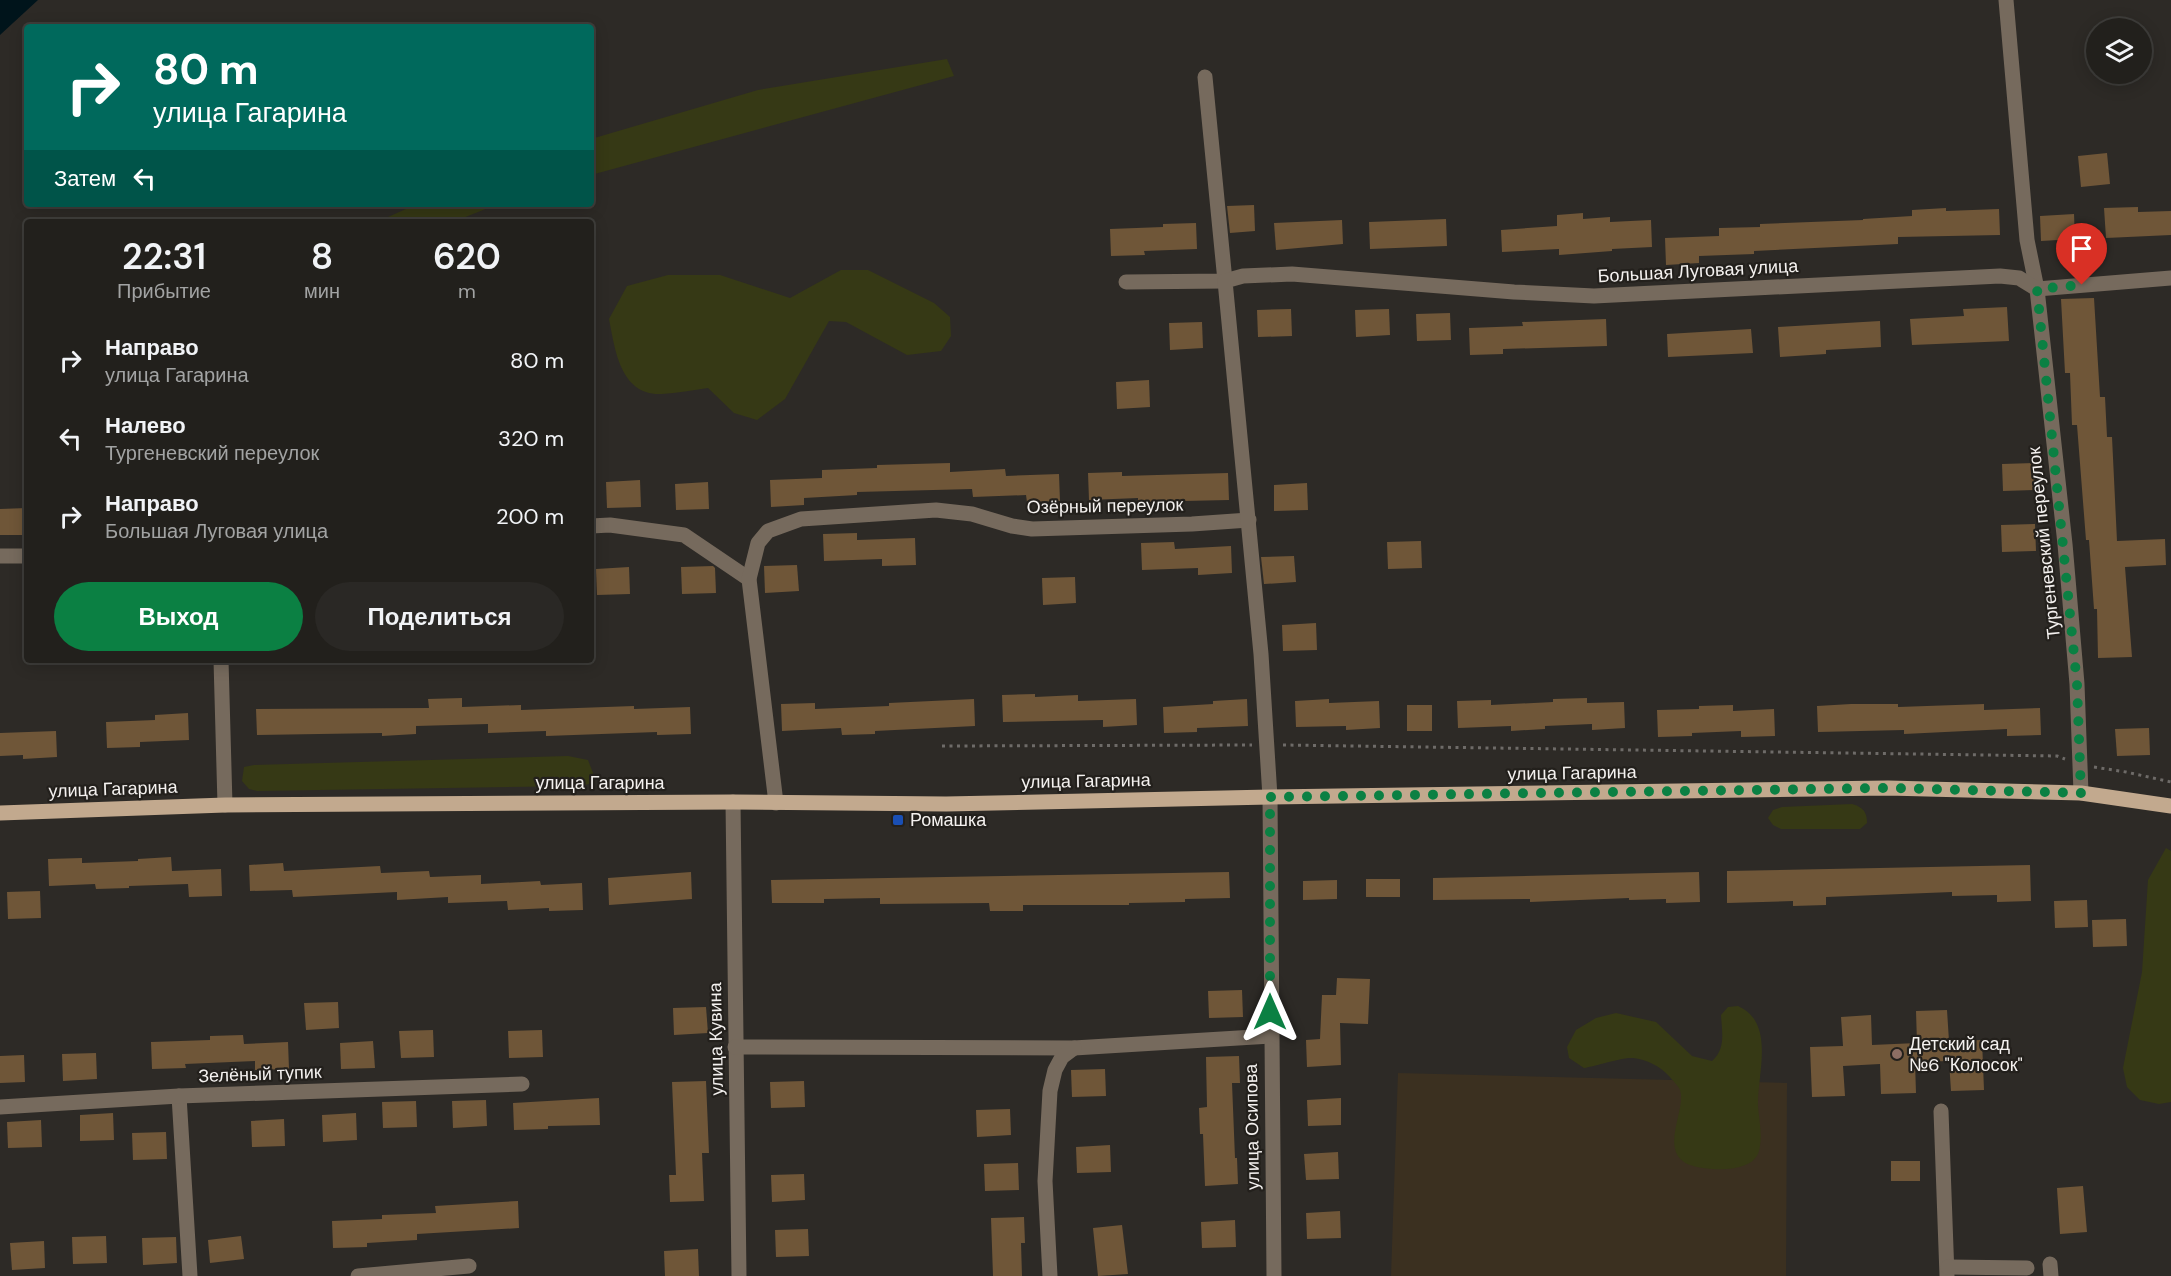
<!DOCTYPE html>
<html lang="ru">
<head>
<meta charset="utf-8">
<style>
	body { margin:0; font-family:"DM Sans",sans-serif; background:#2a2825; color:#f1f3f6; height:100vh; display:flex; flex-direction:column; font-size:22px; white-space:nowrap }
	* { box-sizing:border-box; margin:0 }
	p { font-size:20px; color:#a2a3a3 }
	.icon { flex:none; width:33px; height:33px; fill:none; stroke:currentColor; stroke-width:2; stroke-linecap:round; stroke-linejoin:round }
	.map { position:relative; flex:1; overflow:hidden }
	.panel { position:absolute; left:24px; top:219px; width:570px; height:444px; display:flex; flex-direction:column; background:#22201c; border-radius:6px; box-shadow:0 3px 15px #0003,0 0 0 2px #3f3e3b }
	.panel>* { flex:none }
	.banner { position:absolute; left:24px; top:24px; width:570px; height:183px; border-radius:6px; box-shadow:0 3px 15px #0003,0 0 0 2px #3f3e3b; background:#00695c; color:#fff; overflow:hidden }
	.fabs { position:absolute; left:2086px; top:18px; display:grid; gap:12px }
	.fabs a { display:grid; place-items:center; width:66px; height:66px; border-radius:50%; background:#22201c; box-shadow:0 3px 15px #0003,0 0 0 2px #3f3e3b; font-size:30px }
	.pin { position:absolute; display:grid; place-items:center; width:51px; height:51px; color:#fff; margin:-62px -26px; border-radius:50% 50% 50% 0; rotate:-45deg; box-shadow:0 0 6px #0007 }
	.pin .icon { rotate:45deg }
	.me { position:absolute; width:66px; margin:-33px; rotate:0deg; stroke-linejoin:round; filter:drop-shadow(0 0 4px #0008) }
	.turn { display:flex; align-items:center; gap:21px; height:126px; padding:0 30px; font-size:27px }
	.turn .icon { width:78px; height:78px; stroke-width:2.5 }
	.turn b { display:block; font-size:42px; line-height:51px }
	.then { display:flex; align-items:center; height:57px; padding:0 30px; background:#0003; gap:12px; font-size:22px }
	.eta { display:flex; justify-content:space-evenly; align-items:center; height:102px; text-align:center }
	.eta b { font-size:36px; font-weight:600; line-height:42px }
	.primary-button { display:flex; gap:12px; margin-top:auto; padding:12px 30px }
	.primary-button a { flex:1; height:69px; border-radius:36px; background:#0b8043; color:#fff; font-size:24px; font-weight:600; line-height:69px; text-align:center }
	.primary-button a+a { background:#2a2825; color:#f1f3f6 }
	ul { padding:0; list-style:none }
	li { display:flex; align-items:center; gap:18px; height:78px; padding:0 30px }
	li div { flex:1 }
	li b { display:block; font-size:22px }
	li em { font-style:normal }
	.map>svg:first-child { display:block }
	.education { fill:#3b3020 }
	.green { fill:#363915 }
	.water { fill:#00141b }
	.building { fill:#6f5638 }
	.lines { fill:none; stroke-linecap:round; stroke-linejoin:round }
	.path { stroke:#6e6b68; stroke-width:3; stroke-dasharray:3 4.5; stroke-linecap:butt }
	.minor { stroke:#766a5d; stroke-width:15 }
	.major { stroke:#c2a98e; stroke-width:15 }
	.route { stroke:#0b8043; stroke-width:10; stroke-dasharray:0 18 }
	.transit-dot { fill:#1a4fb4; stroke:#23201c; stroke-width:2 }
	.education-dot { fill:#8d6e63; stroke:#23201c; stroke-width:2 }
	.labels { text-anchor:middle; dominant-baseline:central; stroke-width:4.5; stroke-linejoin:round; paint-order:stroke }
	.street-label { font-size:18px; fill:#f4f1ef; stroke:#23201c }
	.poi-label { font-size:18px; fill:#f4f1ef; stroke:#23201c; text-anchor:start }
</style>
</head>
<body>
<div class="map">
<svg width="2171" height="1276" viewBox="0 0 2171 1276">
	<rect width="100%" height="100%" fill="#2d2a26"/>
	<path class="education" d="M1398,1073L1787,1083L1786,1276H1391Z"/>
	<g class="green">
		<path d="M947,59L954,76L591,175V139L758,90Z"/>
		<path d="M417,204H498L453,222H377Z"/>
		<path d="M841,270H868L934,303L950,317L951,336L941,351L907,355L846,322L829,321L785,399L757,420L734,413L708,388C693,390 677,393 662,394C620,396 615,349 609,319L627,286L668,275H720L790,298Z"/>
		<path d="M568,756L588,760L595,778L589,784L580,786L257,791L249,789L242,781L244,767L254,765Z"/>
		<path d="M1852,804C1863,807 1867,812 1867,823L1860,829H1781L1773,825L1768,818L1773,810L1782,807Z"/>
		<path d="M2166,848L2171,851V1102L2159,1104L2140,1100L2127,1087L2123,1068L2142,972L2148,880Z"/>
		<path d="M1738,1006C1776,1023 1757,1074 1758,1106C1759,1121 1763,1135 1759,1151C1753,1174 1707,1171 1690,1165C1657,1152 1687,1110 1680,1090C1678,1085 1672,1080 1669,1076C1661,1067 1646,1059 1633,1058C1623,1057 1596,1066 1584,1068L1569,1058L1567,1047L1576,1030L1596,1018L1616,1013L1656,1022L1692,1056L1712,1061C1726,1049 1722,1032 1721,1015L1728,1007Z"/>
	</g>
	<path class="water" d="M0,0H38L0,35Z"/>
	<g class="building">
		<path d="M2107,153L2110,184L2081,187L2078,156Z"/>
		<path d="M1254,205L1255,231L1230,233L1227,206Z"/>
		<path d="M2138,207V212L2171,211V235L2106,238L2104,208Z"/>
		<path d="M1946,208V211L1999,209L2000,235L1898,237V244L1754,251V254L1699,256V263L1666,265L1665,238L1719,236V228L1760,227V224L1863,220V219L1912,216V210Z"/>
		<path d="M1583,213V219L1610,217V222L1651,220L1652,247L1612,249V251L1559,255V249L1502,252L1501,230L1557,226V215Z"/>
		<path d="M2074,214L2075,239L2041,241L2040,216Z"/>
		<path d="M1446,219L1447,246L1370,249L1369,222Z"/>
		<path d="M1342,220L1343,244L1276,250L1274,223Z"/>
		<path d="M1196,223L1197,249L1144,251L1145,255L1111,256L1110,229L1163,227V224Z"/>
		<path d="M2094,298L2100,397H2105L2107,437H2112L2117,541L2165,539L2166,565L2125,567L2132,657L2098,658L2097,609H2094L2089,540H2086L2077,425H2072L2070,373H2065L2061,299Z"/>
		<path d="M2007,307L2009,341L1912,345L1910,319L1964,316L1963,309Z"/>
		<path d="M1291,309L1292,336L1258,337L1257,310Z"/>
		<path d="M1389,309L1390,335L1356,337L1355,310Z"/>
		<path d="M1450,313L1451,340L1417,341L1416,314Z"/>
		<path d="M1606,319L1607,346L1503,349V354L1470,355L1469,328L1523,326L1522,322Z"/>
		<path d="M1880,321L1881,347L1826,350V354L1780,357L1778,327Z"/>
		<path d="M1202,322L1203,348L1170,350L1169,323Z"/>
		<path d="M1751,329L1753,353L1668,357L1667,334Z"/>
		<path d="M1149,380L1150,407L1117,409L1116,382Z"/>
		<path d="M950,463V472L1005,469L1006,476L1059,474L1060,501L1027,502L1026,495L973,497L972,489L857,492V495L804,498V505L771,507L770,480L822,478V470L877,468V465Z"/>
		<path d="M2036,463L2037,490L2003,491L2002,464Z"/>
		<path d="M1122,472V476L1228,473L1229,500L1138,502V498L1089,500L1088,473Z"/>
		<path d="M640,480L641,507L607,508L606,482Z"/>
		<path d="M708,482L709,509L676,510L675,484Z"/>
		<path d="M1307,483L1308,510L1274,511V485Z"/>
		<path d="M27,508V535H0V509Z"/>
		<path d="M2035,524L2036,551L2002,552L2001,525Z"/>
		<path d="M857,533V540L915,538L916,565L882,566V559L824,561L823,534Z"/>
		<path d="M1421,541L1422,568L1388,569L1387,542Z"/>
		<path d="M1174,542L1175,549L1231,546L1232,573L1198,575V568L1142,570L1141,543Z"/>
		<path d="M1294,556L1296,582L1264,584L1261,557Z"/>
		<path d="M797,565L799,591L765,593L764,566Z"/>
		<path d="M713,566L715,568L716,593L682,594L681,567Z"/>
		<path d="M629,567L630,594L597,595L596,569Z"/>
		<path d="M1075,577L1076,603L1043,605L1042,578Z"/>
		<path d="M1316,623L1317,650L1283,651L1282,625Z"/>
		<path d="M1035,694V697L1078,695V701L1136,699L1137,725L1103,727V720L1003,722L1002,695Z"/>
		<path d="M462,698V707L521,705V710L634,706V709L690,707L691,734L657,735V732L546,736V731L488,733V724L416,726V734L382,736V733L257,735L256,709L429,708L428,699Z"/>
		<path d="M1587,698V703L1624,702L1625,728L1592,730V724L1545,726V729L1511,731V726L1458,728L1457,701L1491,700V705L1553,702V699Z"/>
		<path d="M974,699L975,726L875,731V734L842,735L841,728L782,731L781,704L815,703V709L889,706V703Z"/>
		<path d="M1247,699L1248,726L1197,728V732L1164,733L1163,707L1213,704V701Z"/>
		<path d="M1329,699V703L1379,701L1380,728L1346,730V726L1296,727L1295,701Z"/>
		<path d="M1851,704H1898V707L1984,704V710L2040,708L2041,735L2007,736V729L1904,734V730L1818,732L1817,706Z"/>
		<rect x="1407" y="705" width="25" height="26"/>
		<path d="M1733,705V711L1774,709L1775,736L1741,737V731L1692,733V736L1658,737L1657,710L1699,709V706Z"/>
		<path d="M188,713L189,740L140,742V747L107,748L106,722L155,720V715Z"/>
		<path d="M2149,728L2150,755L2117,756L2115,729Z"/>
		<path d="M56,731L57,757L23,759V755L0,756V733Z"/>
		<path d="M171,857L172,871L221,869L222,896L189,897L188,884L129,886V888L96,889L95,884L49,886L48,859L82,858V863L138,861V859Z"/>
		<path d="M283,863L284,871L380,866L381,873L429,871L430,877L481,875V884L540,881L541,885L582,883L583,910L549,911V908L508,910L507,901L448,903V897L397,900V892L293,897L292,890L250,891L249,865Z"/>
		<path d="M2030,865L2031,901L1997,902V895L1952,896V892L1826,897V905L1793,906V901L1727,903V871Z"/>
		<path d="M691,872L692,899L609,905L608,878Z"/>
		<path d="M1229,872L1230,898L1185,899V902L1129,903V905H1023V911H990L989,903L880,904V898L824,899V903H772L771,880Z"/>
		<path d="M1699,872L1700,902L1666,903V899L1629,900V898L1530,902V899L1433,900V878Z"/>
		<rect x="1366" y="879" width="34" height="18"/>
		<path d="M1337,880V899L1303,900V881Z"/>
		<path d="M40,891L41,918L8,919L7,892Z"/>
		<path d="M2087,900L2088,927L2055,928L2054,901Z"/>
		<path d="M2126,919L2127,946L2093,947L2092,920Z"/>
		<path d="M1337,978L1370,979L1368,1024L1340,1023L1341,1065L1307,1067L1306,1040L1320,1039L1322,995H1336Z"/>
		<path d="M1242,990L1243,1017L1209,1018L1208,991Z"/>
		<path d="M338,1002L339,1028L306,1030L304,1003Z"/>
		<path d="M706,1007L708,1033L674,1035L673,1008Z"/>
		<path d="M1947,1010L1949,1041L1982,1040L1984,1090L1951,1091L1949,1061L1915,1062L1916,1093L1881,1094L1880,1064L1843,1066L1845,1096L1812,1097L1810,1047L1843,1046L1841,1017L1871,1015L1872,1045L1917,1043L1916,1011Z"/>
		<path d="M433,1030L434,1057L401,1058L399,1031Z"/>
		<path d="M542,1030L543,1057L509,1058L508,1031Z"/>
		<path d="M243,1035L244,1044L288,1042L289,1069L255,1070V1061L185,1064L186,1068L152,1069L151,1042L210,1040V1036Z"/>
		<path d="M373,1041L375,1068L341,1069L340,1043Z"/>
		<path d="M96,1053L97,1079L63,1081L62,1054Z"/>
		<path d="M24,1055L25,1082L0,1083V1056Z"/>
		<path d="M1239,1056L1240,1083H1232L1235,1158H1237L1238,1184L1205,1186L1203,1134H1200L1199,1108L1207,1107L1206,1057Z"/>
		<path d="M1105,1069L1106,1096L1072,1097L1071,1070Z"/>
		<path d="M706,1081L709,1153H702L704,1201L670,1202L669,1175H676L672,1082Z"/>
		<path d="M804,1081L805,1107L771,1108L770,1082Z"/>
		<path d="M599,1098L600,1125L548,1126V1129L514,1130L513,1103Z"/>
		<path d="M1341,1098V1125L1308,1126L1307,1100Z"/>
		<path d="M486,1100L487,1126L453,1128L452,1101Z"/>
		<path d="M416,1101L417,1127L383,1128L382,1102Z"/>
		<path d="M1010,1109L1011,1135L977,1137L976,1110Z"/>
		<path d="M113,1113L114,1140L80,1141V1115Z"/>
		<path d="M356,1113L357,1140L323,1142L322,1115Z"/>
		<path d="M284,1119L285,1146L252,1147L251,1121Z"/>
		<path d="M41,1120L42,1147L8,1148L7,1122Z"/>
		<path d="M166,1132L167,1159L133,1160L132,1133Z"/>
		<path d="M1110,1145L1111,1172L1077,1173L1076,1147Z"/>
		<path d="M1338,1152L1339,1179L1306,1180L1304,1154Z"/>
		<rect x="1891" y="1161" width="29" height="20"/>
		<path d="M1018,1163L1019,1190L985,1191L984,1164Z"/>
		<path d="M804,1174L805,1200L772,1202L771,1175Z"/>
		<path d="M2083,1186L2087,1232L2060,1234L2057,1188Z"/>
		<path d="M518,1201L519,1228L417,1234V1240L367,1243V1247L333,1248L332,1221L382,1219V1215L436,1213L435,1206Z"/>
		<path d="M1340,1211L1341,1238L1307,1239L1306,1213Z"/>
		<path d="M1024,1217L1025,1243H1021L1022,1276H993L991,1218Z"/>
		<path d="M1235,1220L1236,1247L1202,1248L1201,1222Z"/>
		<path d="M1122,1225L1128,1274L1098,1276L1093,1228Z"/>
		<path d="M808,1229L809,1256L776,1257L775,1230Z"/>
		<path d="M106,1236L107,1263L73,1264L72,1237Z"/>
		<path d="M241,1236L244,1259L210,1263L208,1240Z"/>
		<path d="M176,1237L177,1263L143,1265L142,1238Z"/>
		<path d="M44,1241L45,1268L12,1270L10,1243Z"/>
		<path d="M698,1249L699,1276H665L664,1251Z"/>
	</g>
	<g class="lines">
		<g class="path">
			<path d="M1283,745L2057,756L2065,759"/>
			<path d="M942,746L1252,745"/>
			<path d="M2094,767L2126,772L2171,782"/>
		</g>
		<g class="minor">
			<path d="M2006,0L2027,240L2037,289L2065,544L2077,684L2081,793"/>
			<path d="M1126,282L1225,281L1205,77"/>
			<path d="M591,526L610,525L684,535L749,579"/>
			<path d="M0,556H27"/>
			<path d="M221,660L225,805"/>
			<path d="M733,802L739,1276"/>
			<path d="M776,803L749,579L758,543L768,531L801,519L936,510L972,514L1012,526L1032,529L1192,524L1249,520"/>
			<path d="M735,1047L1074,1048L1271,1036"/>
			<path d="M179,1096L190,1276"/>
			<path d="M0,1107L179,1096L522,1084"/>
			<path d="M1941,1111L1947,1276"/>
			<path d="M2050,1264L2051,1276"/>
			<path d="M1948,1267L2027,1268"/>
			<path d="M358,1276L469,1266"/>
			<path d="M1050,1276L1045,1181L1050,1091L1055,1070L1062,1057L1074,1048"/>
			<path d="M1274,1276L1270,797L1261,654L1225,281L1243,276L1292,274L1514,292L1594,296L2000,276L2019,278L2037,289L2171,278"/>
		</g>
		<path class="major" d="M0,813L225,805L733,802L946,804L1270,797L1888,788L2081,793L2171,806"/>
	</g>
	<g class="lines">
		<path class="route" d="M1270,1012V797L1888,788L2081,793L2077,684L2037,289L2082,285"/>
	</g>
	<rect class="transit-dot" x="892" y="814" width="12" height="12" rx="3"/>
	<circle class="education-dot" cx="1897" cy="1054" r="6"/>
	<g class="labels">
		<g class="street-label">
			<text transform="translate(1698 271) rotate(-3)">Большая Луговая улица</text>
			<text transform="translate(1105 506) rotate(-1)">Озёрный переулок</text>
			<text transform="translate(2044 543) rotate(-96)">Тургеневский переулок</text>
			<text transform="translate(1572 773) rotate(-1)">улица Гагарина</text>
			<text transform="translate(1086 781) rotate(-1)">улица Гагарина</text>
			<text x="600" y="783">улица Гагарина</text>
			<text transform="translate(113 789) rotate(-2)">улица Гагарина</text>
			<text transform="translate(716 1039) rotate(-91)">улица Кувина</text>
			<text transform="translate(260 1074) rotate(-2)">Зелёный тупик</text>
			<text transform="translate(1252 1127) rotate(-91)">улица Осипова</text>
		</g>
		<g class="poi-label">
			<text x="910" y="820">Ромашка</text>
			<text x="1909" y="1044">Детский сад<tspan x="1909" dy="21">№6 "Колосок"</tspan></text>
		</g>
	</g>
</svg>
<div class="fabs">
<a><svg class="icon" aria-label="layers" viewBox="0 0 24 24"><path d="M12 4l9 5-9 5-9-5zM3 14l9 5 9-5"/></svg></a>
</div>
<div class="pin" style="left:2082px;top:285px;background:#d93025"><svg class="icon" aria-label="arrive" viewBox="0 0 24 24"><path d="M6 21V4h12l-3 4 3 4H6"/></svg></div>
<svg class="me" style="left:1270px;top:1012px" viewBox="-20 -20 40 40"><path d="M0-17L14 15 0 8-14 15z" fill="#0b8043" stroke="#fff" stroke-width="4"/></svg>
<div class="banner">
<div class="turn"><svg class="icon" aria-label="right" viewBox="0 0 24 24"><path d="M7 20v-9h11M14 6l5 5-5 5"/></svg><div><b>80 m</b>улица Гагарина</div></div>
<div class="then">Затем<svg class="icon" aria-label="left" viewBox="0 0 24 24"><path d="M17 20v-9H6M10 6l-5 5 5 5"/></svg></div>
</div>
<section class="panel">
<div class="eta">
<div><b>22:31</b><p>Прибытие</p></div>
<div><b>8</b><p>мин</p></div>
<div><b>620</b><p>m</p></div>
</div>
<ul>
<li><svg class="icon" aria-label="right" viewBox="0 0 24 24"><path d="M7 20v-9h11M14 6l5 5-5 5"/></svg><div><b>Направо</b><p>улица Гагарина</p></div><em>80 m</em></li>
<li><svg class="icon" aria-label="left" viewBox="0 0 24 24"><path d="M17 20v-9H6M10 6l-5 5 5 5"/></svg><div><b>Налево</b><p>Тургеневский переулок</p></div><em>320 m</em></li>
<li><svg class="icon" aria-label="right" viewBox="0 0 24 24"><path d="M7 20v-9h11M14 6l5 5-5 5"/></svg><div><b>Направо</b><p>Большая Луговая улица</p></div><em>200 m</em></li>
</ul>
<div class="primary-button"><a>Выход</a><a>Поделиться</a></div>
</section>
</div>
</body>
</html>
